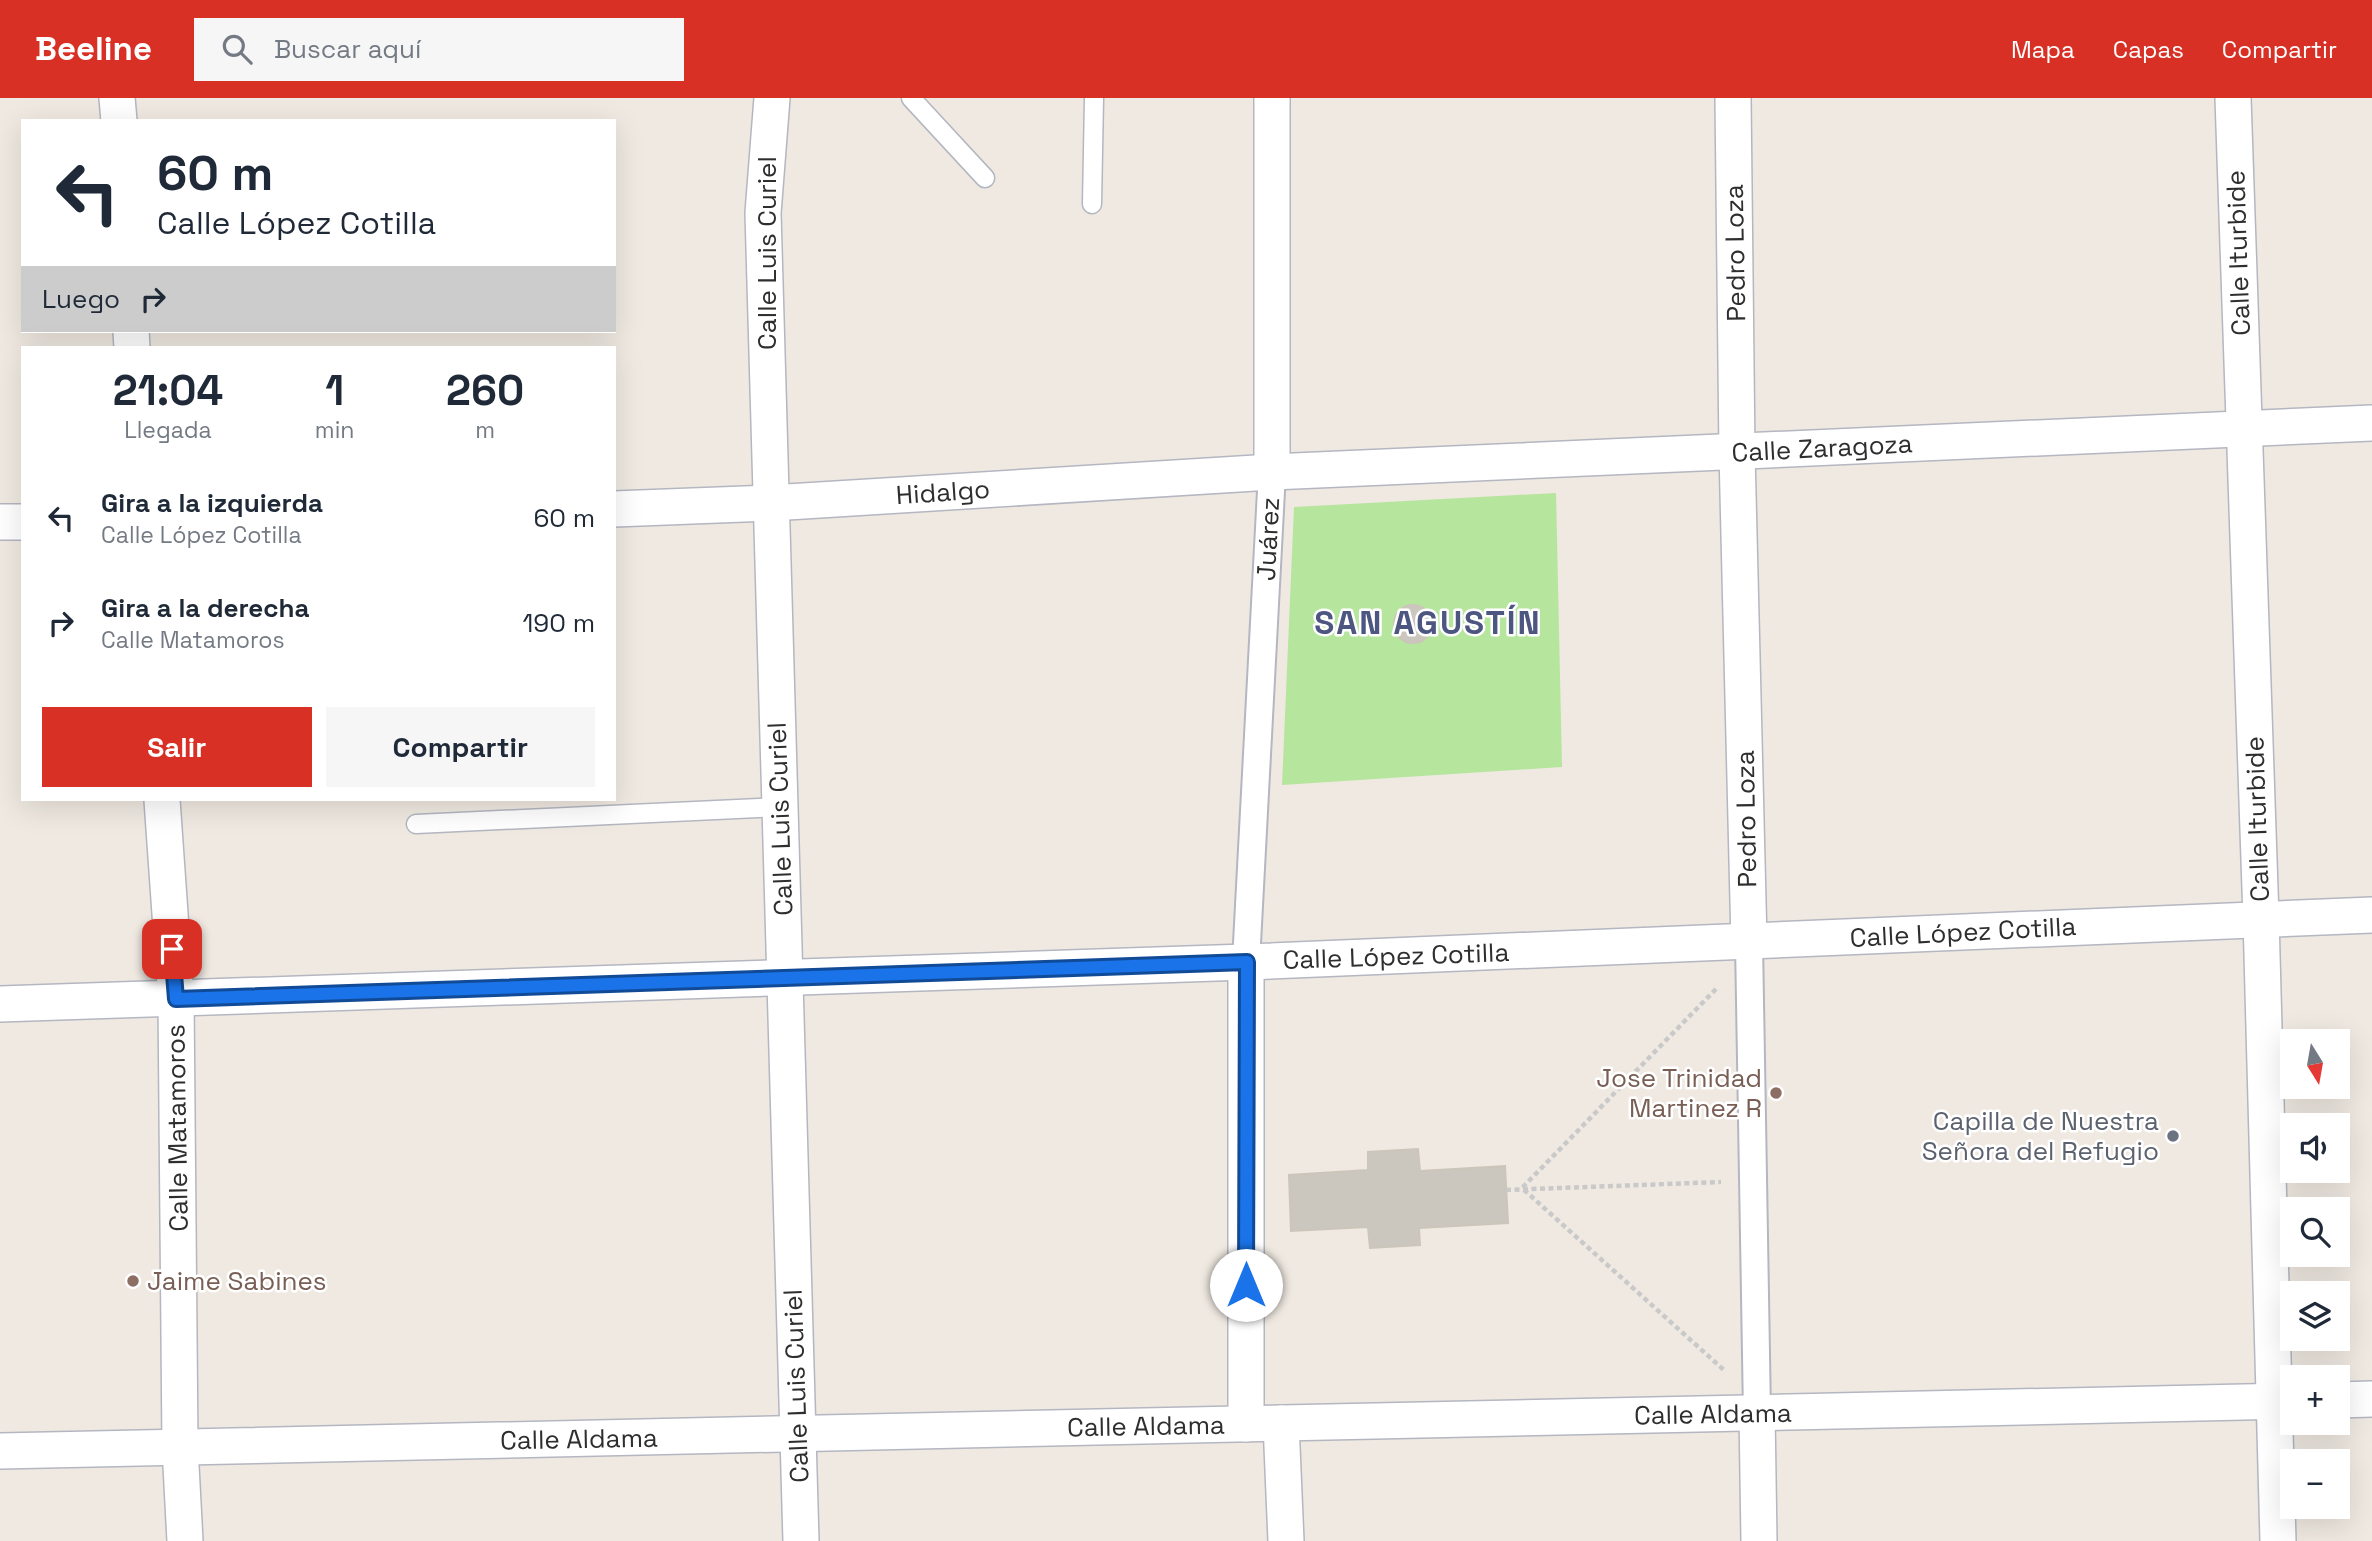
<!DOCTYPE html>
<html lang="es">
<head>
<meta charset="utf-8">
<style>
	body { margin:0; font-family:"Space Grotesk",sans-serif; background:#f6f6f7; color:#1f2937; height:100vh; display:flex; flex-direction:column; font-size:26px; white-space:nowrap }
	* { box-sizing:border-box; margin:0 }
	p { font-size:23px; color:#747a83 }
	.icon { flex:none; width:38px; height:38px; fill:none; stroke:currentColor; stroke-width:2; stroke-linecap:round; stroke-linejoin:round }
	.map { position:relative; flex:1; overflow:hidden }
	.side { position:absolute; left:21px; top:248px; width:595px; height:455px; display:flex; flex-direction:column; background:#fff; border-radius:0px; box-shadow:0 7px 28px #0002 }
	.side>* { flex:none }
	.guide { position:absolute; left:21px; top:21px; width:595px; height:214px; border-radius:0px; box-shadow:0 7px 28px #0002; background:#fff; color:#1f2937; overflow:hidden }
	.needle { width:46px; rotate:169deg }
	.buttons { position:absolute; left:2280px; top:931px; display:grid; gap:14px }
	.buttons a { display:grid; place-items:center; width:70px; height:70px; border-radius:0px; background:#fff; box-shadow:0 7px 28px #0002; font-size:35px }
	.pin { position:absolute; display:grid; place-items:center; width:60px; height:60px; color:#fff; margin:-30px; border-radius:14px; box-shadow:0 4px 10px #0006 }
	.me { position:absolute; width:77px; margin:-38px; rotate:0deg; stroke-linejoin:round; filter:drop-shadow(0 0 5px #0008) }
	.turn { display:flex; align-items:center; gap:24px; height:147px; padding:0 21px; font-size:32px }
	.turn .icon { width:91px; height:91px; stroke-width:2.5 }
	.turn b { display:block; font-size:49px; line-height:60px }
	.then { display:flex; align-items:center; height:66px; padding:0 21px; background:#0003; gap:14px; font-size:26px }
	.eta { display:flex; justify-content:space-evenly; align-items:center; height:119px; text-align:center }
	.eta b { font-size:42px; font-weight:800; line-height:49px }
	.primary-button { display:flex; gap:14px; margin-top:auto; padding:14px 21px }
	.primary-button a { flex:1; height:80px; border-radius:0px; background:#d93025; color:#fff; font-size:28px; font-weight:800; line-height:80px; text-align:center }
	.primary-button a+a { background:#f6f6f7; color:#1f2937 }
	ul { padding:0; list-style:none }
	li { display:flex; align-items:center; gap:21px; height:105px; padding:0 21px }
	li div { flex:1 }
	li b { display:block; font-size:26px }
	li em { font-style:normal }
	header { display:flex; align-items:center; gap:42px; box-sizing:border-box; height:98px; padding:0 35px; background:#d93025; color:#fff }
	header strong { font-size:33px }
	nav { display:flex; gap:38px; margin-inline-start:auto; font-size:24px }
	.search { width:490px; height:63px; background:#f6f6f7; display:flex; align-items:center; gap:18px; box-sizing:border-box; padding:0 24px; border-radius:0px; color:#747a83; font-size:26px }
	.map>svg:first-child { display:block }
	.green { fill:#b6e59e }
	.building { fill:#cbc7bf; stroke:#cbc5ba; stroke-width:2 }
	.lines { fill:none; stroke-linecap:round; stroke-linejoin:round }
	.service-casing { stroke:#b4b7c1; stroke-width:21 }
	.pedestrian-casing { stroke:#b4b7c1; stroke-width:30 }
	.minor-casing { stroke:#b4b7c1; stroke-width:38 }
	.path { stroke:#c9c9c9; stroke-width:4.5; stroke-dasharray:5 3.5; stroke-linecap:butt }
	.service { stroke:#fff; stroke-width:18 }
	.pedestrian { stroke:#fff; stroke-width:26 }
	.minor { stroke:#fff; stroke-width:35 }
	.route-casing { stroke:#114b97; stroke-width:18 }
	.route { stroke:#1a73e8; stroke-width:12 }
	.education-dot { fill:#8d6e63; stroke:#fff; stroke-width:2.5 }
	.worship-dot { fill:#6b7280; stroke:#fff; stroke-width:2.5 }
	.labels { text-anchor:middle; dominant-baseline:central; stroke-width:5; stroke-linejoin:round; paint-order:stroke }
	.street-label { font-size:26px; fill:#2e2e2e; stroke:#fff }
	.education-label { font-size:26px; fill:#785e54; stroke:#fff; text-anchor:end }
	.worship-label { font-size:26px; fill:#5b616d; stroke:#fff; text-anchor:end }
	.district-label { font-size:33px; font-weight:bold; letter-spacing:2px; fill:#4d5680; stroke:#fff }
</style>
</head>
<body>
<header>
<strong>Beeline</strong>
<div class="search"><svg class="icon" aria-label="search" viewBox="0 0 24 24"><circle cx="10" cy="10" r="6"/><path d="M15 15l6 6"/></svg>Buscar aquí</div>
<nav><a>Mapa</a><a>Capas</a><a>Compartir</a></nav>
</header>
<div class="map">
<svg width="2372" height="1443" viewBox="0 0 2372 1443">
	<rect width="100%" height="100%" fill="#efe9e1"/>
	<path class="green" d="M1556,395L1562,669L1282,687L1294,409Z"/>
	<g class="building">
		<circle cx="1413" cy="526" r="19"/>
		<path d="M1418,1051L1420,1073L1505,1068L1508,1125L1419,1130L1420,1147L1370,1150L1368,1129L1291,1133L1289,1077L1368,1072V1054Z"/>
	</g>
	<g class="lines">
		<g class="service-casing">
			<g id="service">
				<path d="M911,0L985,80"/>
				<path d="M1092,106L1094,0"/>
				<path d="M416,726L780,709"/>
			</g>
		</g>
		<g class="pedestrian-casing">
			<g id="pedestrian">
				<path d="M1749,844L1757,1315"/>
				<path d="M1246,864L1272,374"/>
			</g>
		</g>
		<g class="minor-casing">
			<g id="minor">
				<path d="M117,0L119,23"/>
				<path d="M772,0L763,115L801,1443"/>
				<path d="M1733,0L1737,355L1749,844"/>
				<path d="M2233,0L2261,820L2278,1443"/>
				<path d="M131,233L132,250"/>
				<path d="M1272,374V0"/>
				<path d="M614,411L771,405L1272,374L2372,325"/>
				<path d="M0,424H23"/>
				<path d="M162,702L176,901L180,1349L185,1443"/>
				<path d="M0,906L1246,864L2372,817"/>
				<path d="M2338,1302L2372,1301"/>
				<path d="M1757,1315L1759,1443"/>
				<path d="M1281,1325L1286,1443"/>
				<path d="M1246,1326V864"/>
				<path d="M0,1353L2292,1303"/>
			</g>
		</g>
		<g class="path">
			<path d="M1716,891L1522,1090L1725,1273"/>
			<path d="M1506,1092L1721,1084"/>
		</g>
		<use href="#service" class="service"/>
		<use href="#pedestrian" class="pedestrian"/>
		<use href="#minor" class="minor"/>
	</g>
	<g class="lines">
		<g class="route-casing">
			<path id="route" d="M172,851L176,901L1247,864L1246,1187"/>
		</g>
		<use href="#route" class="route"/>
	</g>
	<g class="education-dot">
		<circle cx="1776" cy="995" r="7"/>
		<circle cx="133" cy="1183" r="7"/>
	</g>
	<circle class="worship-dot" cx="2173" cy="1038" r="7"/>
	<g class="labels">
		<g class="street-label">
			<text transform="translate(767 155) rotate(-90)">Calle Luis Curiel</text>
			<text transform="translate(1735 155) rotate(-91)">Pedro Loza</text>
			<text transform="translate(2238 155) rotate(-92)">Calle Iturbide</text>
			<text transform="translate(1822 350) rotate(-3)">Calle Zaragoza</text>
			<text transform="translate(943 394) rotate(-4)">Hidalgo</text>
			<text transform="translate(1268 441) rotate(-87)">Juárez</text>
			<text transform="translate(780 721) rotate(-92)">Calle Luis Curiel</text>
			<text transform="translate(1746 721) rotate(-91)">Pedro Loza</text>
			<text transform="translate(2257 721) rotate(-92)">Calle Iturbide</text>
			<text transform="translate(1963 834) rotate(-3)">Calle López Cotilla</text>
			<text transform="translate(1396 858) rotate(-2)">Calle López Cotilla</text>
			<text transform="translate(177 1030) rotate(-91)">Calle Matamoros</text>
			<text transform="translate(796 1288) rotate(-92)">Calle Luis Curiel</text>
			<text transform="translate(1713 1316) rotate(-1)">Calle Aldama</text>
			<text transform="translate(1146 1328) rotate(-1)">Calle Aldama</text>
			<text transform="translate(579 1341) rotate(-1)">Calle Aldama</text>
		</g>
		<g class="education-label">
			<text x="1762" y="980">Jose Trinidad<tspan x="1762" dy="30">Martinez R</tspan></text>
			<text x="147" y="1183" text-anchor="start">Jaime Sabines</text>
		</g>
		<g class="worship-label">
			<text x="2159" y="1023">Capilla de Nuestra<tspan x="2159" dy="30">Señora del Refugio</tspan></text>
		</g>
		<g class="district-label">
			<text x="1428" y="525">SAN AGUSTÍN</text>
		</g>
	</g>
</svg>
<div class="buttons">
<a><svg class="needle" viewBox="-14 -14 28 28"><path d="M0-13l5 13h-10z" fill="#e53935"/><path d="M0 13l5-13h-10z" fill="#747a83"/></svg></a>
<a><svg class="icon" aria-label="sound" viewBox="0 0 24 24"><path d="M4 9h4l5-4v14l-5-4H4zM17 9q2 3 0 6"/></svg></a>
<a><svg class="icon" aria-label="search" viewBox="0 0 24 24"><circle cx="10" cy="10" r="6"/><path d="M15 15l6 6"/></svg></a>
<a><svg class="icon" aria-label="layers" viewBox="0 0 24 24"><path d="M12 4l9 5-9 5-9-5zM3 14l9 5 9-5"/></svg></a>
<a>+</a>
<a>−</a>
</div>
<div class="pin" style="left:172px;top:851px;background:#d93025"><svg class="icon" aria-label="arrive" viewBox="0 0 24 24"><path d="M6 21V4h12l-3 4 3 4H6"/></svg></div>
<svg class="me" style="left:1246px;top:1187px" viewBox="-20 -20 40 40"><circle r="19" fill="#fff"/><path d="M0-13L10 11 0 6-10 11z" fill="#1a73e8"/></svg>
<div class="guide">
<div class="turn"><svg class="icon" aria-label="left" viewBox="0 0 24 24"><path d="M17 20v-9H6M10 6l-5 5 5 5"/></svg><div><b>60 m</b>Calle López Cotilla</div></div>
<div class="then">Luego<svg class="icon" aria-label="right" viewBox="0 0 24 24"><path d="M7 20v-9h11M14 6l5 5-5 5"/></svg></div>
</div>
<section class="side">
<div class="eta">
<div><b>21:04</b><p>Llegada</p></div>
<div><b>1</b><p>min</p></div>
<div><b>260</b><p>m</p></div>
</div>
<ul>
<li><svg class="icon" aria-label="left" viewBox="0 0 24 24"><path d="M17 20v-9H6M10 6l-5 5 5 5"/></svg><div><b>Gira a la izquierda</b><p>Calle López Cotilla</p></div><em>60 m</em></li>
<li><svg class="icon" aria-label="right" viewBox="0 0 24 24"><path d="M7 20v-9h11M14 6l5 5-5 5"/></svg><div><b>Gira a la derecha</b><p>Calle Matamoros</p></div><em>190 m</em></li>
</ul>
<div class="primary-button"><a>Salir</a><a>Compartir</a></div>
</section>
</div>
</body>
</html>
